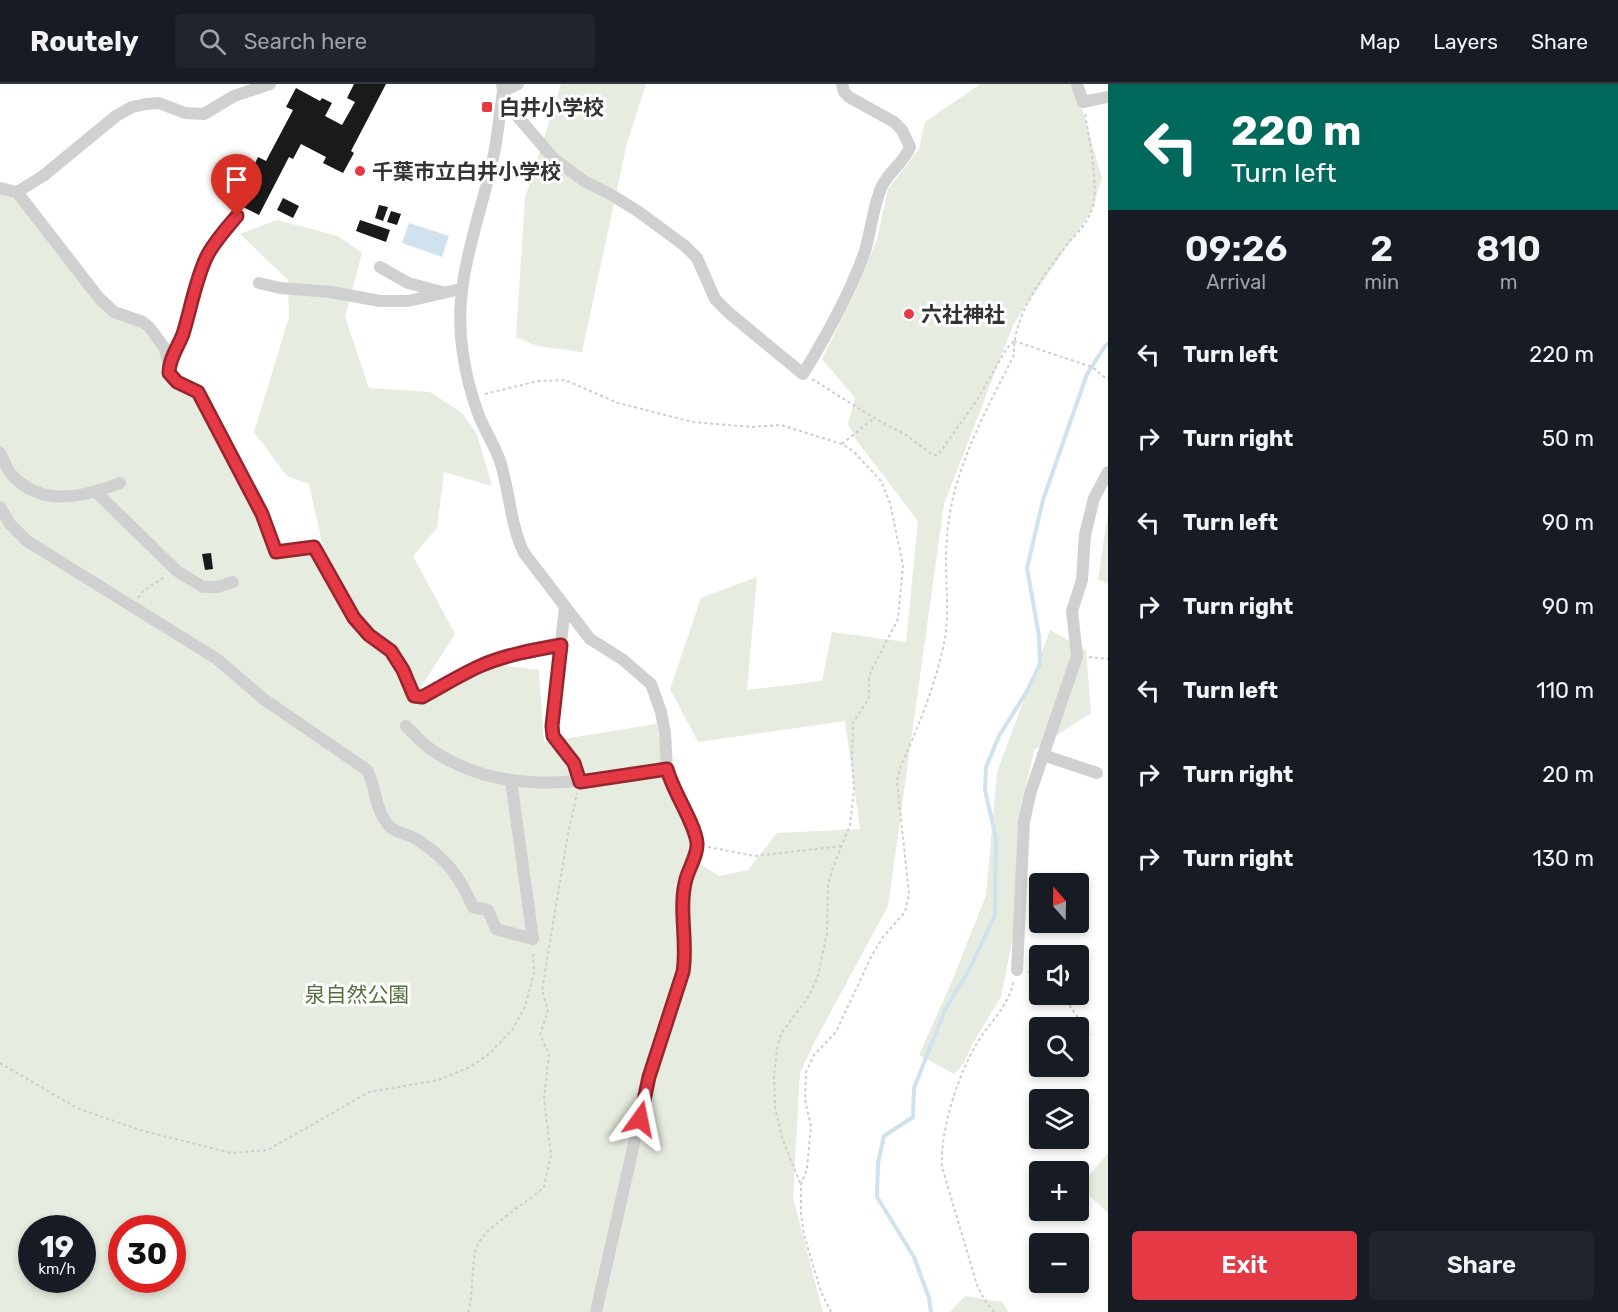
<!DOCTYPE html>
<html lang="en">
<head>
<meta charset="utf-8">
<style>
	body { margin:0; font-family:Rubik,"Noto Sans JP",sans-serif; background:#20242c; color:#f1f3f6; height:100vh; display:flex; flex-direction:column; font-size:22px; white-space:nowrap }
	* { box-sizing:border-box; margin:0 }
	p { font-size:20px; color:#9ea1a6 }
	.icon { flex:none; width:33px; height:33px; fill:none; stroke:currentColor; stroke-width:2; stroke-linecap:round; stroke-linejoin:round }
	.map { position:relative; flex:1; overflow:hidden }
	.panel { display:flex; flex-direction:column; background:#171b24; width:510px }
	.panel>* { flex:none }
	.top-card { background:#00695c; color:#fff; overflow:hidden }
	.needle { width:39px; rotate:340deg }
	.fabs { position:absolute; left:1029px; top:789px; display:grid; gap:12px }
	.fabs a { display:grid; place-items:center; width:60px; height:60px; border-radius:6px; background:#171b24; box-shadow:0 3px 9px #0003; font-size:30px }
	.speed { position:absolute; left:18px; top:1131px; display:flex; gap:12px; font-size:30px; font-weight:700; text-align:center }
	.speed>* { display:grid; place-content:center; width:78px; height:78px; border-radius:50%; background:#171b24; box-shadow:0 3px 9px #0003; line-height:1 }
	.speed small { font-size:15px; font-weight:400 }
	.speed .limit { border:9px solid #d22; background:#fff; color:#111 }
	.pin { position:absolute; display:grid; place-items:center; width:51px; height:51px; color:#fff; margin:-62px -26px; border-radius:50% 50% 50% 0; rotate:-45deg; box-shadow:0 0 6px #0007 }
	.pin .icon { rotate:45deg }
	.me { position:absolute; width:66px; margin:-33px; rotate:12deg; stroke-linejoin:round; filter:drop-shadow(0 0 4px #0008) }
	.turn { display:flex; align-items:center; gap:21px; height:126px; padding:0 24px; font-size:27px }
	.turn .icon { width:78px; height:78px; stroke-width:2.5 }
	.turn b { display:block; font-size:42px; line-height:51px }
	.eta { display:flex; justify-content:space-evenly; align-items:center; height:102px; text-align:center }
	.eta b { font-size:36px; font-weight:600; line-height:42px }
	.primary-button { display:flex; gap:12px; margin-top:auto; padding:12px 24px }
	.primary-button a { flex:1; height:69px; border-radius:6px; background:#e63946; color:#fff; font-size:24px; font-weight:600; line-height:69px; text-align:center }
	.primary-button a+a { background:#20242c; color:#f1f3f6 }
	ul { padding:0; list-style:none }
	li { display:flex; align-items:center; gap:18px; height:84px; padding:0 24px }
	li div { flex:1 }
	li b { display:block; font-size:22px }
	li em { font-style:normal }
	header { display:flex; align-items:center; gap:36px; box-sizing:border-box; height:84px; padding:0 30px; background:#171b24; border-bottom:2px solid #363941 }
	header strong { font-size:28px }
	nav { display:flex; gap:33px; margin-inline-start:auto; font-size:21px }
	.search { width:420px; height:54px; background:#20242c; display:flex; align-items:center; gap:15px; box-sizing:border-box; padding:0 21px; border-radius:6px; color:#9ea1a6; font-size:22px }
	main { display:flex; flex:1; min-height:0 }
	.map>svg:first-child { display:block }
	.green { fill:#e6ecdf; fill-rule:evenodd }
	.water { fill:#cfe2ee }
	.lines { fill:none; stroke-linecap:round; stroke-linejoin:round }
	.stream { stroke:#cfe2ee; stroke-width:4 }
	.building { fill:#1a1a1a }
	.path { stroke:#cdcdcd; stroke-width:2; stroke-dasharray:3 3; stroke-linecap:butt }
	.minor { stroke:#d0d0d0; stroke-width:12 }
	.route-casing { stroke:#96252e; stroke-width:15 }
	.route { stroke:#e63946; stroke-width:10 }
	.poi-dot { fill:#e63946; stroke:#fff; stroke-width:2 }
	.labels { text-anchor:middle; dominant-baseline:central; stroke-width:6; stroke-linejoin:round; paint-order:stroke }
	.poi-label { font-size:21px; font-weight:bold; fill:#333; stroke:#fff; text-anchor:start }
	.park-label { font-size:21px; fill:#56703f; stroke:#fff }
</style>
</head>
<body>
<header>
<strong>Routely</strong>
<div class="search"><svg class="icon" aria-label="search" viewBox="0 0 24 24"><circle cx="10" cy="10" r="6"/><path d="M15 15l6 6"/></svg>Search here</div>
<nav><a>Map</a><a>Layers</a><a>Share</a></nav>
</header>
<main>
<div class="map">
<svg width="1108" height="1228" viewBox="0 0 1108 1228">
	<rect width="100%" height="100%" fill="#fff"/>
	<g class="green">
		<path d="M561,0H646L627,59L582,268L537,262L516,253L525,114Z"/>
		<path d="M980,0H1075L1102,94L1091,128L1014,239L944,420L888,822L815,957L800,989L793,1114L823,1228H0V107L17,114L94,213L145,243L167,278L192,308L260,430L273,467L312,466L330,495L309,400L287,392L254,348L289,233L288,196L240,150L277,136L338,152L362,169L345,233L369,304L430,308L462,329L477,350L492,402L444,388L437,444L413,472L455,550L419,606L403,590L411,612L490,580L539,586L544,658L657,640L662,673L689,750L688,772L719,792L748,786L777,749L860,745L845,637L698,658L670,605L701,514L757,493L747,606L822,597L832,548L906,558L918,437L857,357L848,340L855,314L822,275L854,211L877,155L888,105L919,65L925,38ZM32,1144H82V1196H32ZM122,1144H172V1196H122Z"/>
		<path d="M1108,429V500L1098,495Z"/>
		<path d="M1050,546L1086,566L1091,629L1034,666L1020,731L1016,838L1001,913L973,959L964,979L954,990L919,971L952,897L986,811L997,688Z"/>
		<path d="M1108,1069V1129L1080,1103Z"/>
		<path d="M965,1212L1002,1218L1008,1228H950Z"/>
	</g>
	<path class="water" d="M409,139L449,152L442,173L402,159Z"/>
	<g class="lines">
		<path class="stream" d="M931,1228L929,1214L914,1173L877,1113L878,1079L884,1052L913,1033L914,1004L945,926L970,884L995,831L996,754L985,706L986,683L999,652L1027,607L1040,580L1039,552L1027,484L1043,416L1087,290L1105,262L1108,260"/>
	</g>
	<g class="building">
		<path d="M354,0H386L351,67L354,69L343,89L323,79L326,73L301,60L293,75L289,73L259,131L243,123L252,106L244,102L258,73L266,77L293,26L286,23L296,4L320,17L322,14L332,19L325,32L342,41L355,18L347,14Z"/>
		<path d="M283,114L299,122L293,134L277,126Z"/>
		<path d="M379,121L388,123L383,137L375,134Z"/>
		<path d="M391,127L401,130L397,141L387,138Z"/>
		<path d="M360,136L390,146L386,158L356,147Z"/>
		<path d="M211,469L213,485L205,486L202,470Z"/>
	</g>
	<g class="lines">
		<g class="path">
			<path d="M1014,257L1092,283L1108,296"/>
			<path d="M812,295L874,334L906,351L933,371H938L977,316L1007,264L1014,257"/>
			<path d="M485,310L538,297L565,296L618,319L693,338L751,343L781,341L842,360L853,367L881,397L890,419L903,481L898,535L871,587L869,595V614L853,639L852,675L854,706L850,741L832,786L828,801L827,850L817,895L808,913L781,950L777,965L774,992L775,1023L782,1054L801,1101"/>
			<path d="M842,360L874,334"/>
			<path d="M138,514L143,507L166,492"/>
			<path d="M1089,573L1108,575"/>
			<path d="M708,763L755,772L842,762"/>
			<path d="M1028,888L1040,890"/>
			<path d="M1065,910L1071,924L1091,951"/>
			<path d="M0,979L77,1024L140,1046L231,1069L268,1066L369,1008L439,996L470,983L489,970L512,946L525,923L534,889L533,867"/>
			<path d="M468,1228C474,1209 471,1177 477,1162C485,1143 527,1119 544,1103L551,1071L544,1014L549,970L540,951L548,927L542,906L568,750L577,709"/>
			<path d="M831,1228L821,1208L804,1151L801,1129V1101L807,1084L811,1042L805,1016L806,988L814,971L836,948L871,873L883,853L905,828L909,810L897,697L900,684C918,643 937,598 945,554C949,529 946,502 946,477C946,457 948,437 952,418C964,365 990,319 1014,271C1012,231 1046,188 1069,158C1077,149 1087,139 1091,128C1101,107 1088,52 1085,28"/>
			<path d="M994,1228L984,1215L977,1201L942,1083C940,1046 958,991 977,959C991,936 1008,924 1014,896"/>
		</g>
		<g class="minor">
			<path d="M502,0L503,7C500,28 498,49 494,70C480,137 451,200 463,270C466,291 472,313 479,332C485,347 495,362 500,377C510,408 510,440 524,469L590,555L622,575L651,600L661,628L665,649L667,685L671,700L694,748L697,761L686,797L683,816L686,872L683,888L649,993L596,1228"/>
			<path d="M518,0L503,7L513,27L554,75L584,97L610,110L639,128L685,162L697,174L715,215L729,229L803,290C827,251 850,210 865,167C871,146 873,124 881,104C888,88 904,79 910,63L902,46L894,38L849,13L844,8L842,0"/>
			<path d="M1077,0L1083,18L1108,13"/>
			<path d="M0,104L17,108L99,214L114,228L143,238L149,243L164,263L169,280"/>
			<path d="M17,108L43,92L116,32L132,23L146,20L159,19L185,29L204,30L234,12L270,0"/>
			<path d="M237,132C226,145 213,159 206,174C195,198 191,224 183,250C178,263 169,275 169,289L177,298L198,308L263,430L276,468L314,463L354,534L369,551L391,567L403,586L414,612L422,613L479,582L528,567L561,561"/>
			<path d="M380,183L408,199L442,208"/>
			<path d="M259,199L280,204L331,208L380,217H408L461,205"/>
			<path d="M0,369C4,375 6,384 11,390C41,424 83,413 120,399"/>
			<path d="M96,408L177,487L203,503H217L233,498"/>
			<path d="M0,423L10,440L27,457L217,575L265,616L367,686C376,702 374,722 386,738C394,750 407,749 418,756C447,776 459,791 473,823L488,826L496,845L533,855L511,697"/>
			<path d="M565,522L552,642L553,652L574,679L580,698"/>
			<path d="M406,642C413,649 421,658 429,664C502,716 585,697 667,685"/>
			<path d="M1043,671L1097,689"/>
			<path d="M1017,886L1024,738L1031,707L1077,572L1072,527L1082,496L1085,451L1094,414L1108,388"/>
		</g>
	</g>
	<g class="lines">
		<g class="route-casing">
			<path id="route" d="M237,132C226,145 213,159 206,174C195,198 191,224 183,250C178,263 169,275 169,289L177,298L198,308L262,430L276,468L314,463L354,534L369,551L391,567L403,586L414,612L422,613C441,603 460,591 480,582C505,571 533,566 561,561L552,642L553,652L574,679L580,698L667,685C673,708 695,739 697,759C698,770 689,784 686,795C678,825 688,857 683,888L649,993L640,1035"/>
		</g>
		<use href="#route" class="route"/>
	</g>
	<g class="poi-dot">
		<rect x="481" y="17" width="12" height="12" rx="3"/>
		<circle cx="360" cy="87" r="6"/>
		<circle cx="909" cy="230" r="6"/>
	</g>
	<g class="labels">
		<g class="poi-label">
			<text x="499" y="23">白井小学校</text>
			<text x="372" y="87">千葉市立白井小学校</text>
			<text x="921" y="230">六社神社</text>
		</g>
		<g class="park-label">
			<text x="357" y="910">泉自然公園</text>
		</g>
	</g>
</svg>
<div class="fabs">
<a><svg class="needle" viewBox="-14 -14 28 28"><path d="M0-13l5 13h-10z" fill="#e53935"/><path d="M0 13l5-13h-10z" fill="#9ea1a6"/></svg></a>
<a><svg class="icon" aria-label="sound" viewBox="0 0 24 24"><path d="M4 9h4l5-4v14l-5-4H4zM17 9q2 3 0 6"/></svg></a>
<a><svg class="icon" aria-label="search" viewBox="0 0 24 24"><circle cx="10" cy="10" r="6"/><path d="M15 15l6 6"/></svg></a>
<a><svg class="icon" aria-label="layers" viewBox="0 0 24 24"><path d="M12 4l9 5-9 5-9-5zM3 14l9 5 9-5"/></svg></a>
<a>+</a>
<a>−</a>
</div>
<div class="speed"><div>19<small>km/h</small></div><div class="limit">30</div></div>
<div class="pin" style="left:237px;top:132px;background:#d93025"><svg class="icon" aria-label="arrive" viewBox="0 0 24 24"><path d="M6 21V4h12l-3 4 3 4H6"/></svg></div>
<svg class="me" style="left:640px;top:1035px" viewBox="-20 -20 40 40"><path d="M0-17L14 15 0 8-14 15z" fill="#e63946" stroke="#fff" stroke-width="4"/></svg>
</div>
<section class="panel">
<div class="top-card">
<div class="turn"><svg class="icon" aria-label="left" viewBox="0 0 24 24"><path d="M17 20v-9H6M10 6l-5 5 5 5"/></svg><div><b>220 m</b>Turn left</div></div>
</div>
<div class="eta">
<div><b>09:26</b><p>Arrival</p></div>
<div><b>2</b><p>min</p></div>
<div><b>810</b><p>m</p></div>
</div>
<ul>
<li><svg class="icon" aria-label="left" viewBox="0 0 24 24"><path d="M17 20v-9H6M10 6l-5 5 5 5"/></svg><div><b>Turn left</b></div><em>220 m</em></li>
<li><svg class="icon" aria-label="right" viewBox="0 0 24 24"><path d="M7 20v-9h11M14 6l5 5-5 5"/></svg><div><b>Turn right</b></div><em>50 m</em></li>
<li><svg class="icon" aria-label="left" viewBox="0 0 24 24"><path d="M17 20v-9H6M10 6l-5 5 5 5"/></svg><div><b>Turn left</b></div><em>90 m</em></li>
<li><svg class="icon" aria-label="right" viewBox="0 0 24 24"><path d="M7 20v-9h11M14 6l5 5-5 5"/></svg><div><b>Turn right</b></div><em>90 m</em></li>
<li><svg class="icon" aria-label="left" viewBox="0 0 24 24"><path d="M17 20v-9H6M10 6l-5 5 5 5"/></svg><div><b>Turn left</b></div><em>110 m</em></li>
<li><svg class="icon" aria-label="right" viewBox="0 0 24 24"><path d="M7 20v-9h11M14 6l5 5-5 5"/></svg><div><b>Turn right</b></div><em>20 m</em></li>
<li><svg class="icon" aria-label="right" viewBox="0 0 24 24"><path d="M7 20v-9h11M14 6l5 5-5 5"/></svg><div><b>Turn right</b></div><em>130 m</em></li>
</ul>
<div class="primary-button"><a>Exit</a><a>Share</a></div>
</section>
</main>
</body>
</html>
